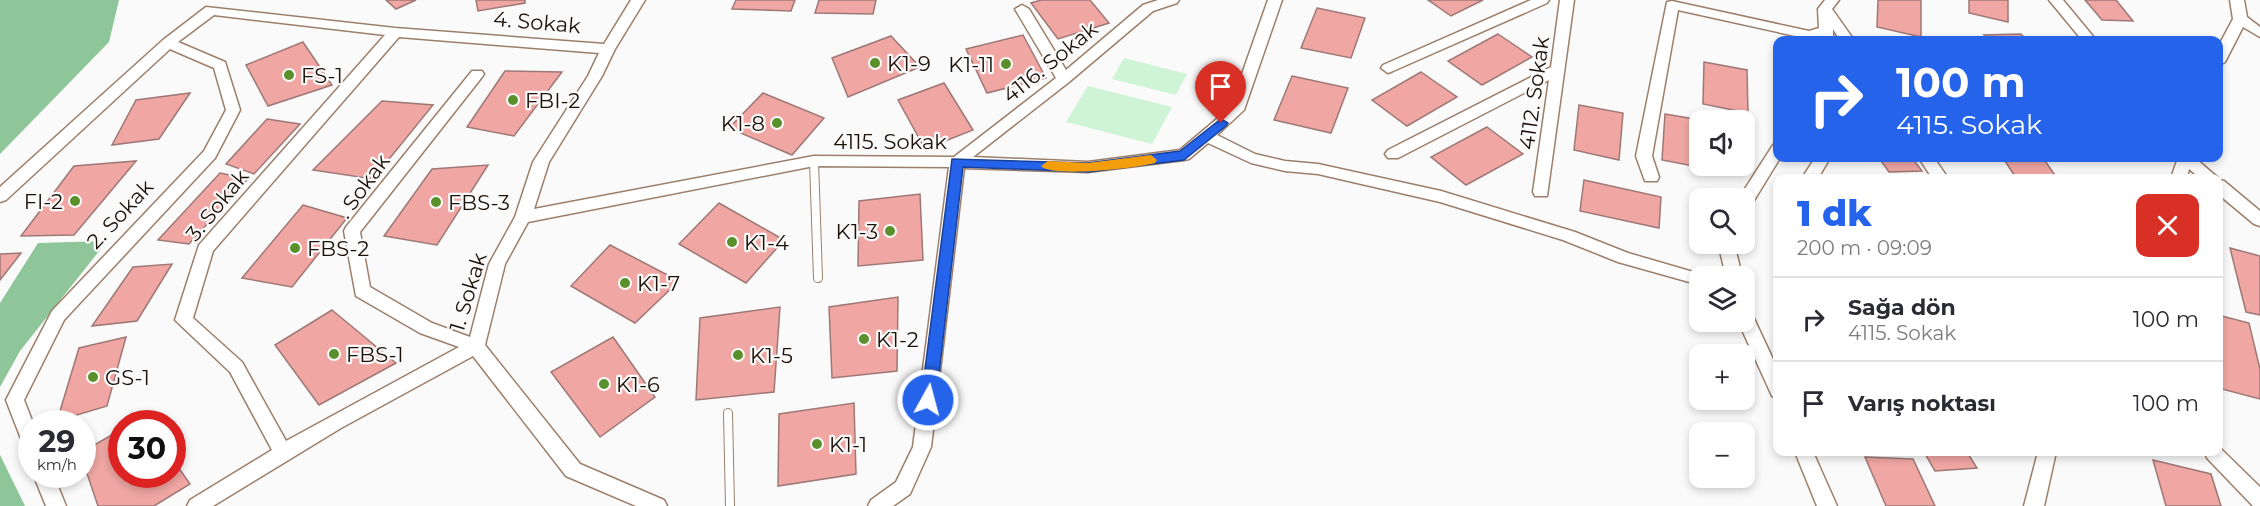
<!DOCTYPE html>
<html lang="tr">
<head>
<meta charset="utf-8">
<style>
	body { margin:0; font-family:Montserrat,sans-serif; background:#f2f2f3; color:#2b2b33; height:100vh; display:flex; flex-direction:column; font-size:22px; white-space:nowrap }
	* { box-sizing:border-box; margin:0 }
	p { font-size:20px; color:#7c7c81 }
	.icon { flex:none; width:33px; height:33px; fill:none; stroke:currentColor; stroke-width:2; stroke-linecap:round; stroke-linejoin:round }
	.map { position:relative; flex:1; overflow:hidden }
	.sheet { position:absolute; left:1773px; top:174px; width:450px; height:282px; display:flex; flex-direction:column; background:#fff; border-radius:12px; box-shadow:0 3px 9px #0003 }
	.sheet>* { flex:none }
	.hud { position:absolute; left:1773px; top:36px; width:450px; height:126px; border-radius:12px; box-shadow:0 3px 9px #0003; background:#2563eb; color:#fff; overflow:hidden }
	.tools { position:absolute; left:1689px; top:110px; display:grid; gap:12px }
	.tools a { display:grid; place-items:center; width:66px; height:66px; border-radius:12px; background:#fff; box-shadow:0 3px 9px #0003; font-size:30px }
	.speed { position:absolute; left:18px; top:410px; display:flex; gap:12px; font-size:30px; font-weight:700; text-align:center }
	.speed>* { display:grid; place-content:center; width:78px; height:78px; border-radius:50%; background:#fff; box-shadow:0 3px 9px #0003; line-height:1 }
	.speed small { font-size:15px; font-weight:400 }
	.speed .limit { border:9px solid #d22; background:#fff; color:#111 }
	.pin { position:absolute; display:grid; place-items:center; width:51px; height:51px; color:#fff; margin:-62px -26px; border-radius:50% 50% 50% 0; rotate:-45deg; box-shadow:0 0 6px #0007 }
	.pin .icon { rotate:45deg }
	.me { position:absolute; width:66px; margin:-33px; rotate:7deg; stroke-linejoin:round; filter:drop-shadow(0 0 4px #0008) }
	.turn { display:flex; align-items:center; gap:21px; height:126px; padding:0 24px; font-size:27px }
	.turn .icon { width:78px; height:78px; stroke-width:2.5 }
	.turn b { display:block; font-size:42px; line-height:51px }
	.round { display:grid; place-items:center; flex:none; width:63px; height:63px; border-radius:12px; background:#f2f2f3 }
	.headline { display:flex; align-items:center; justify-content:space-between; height:102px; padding:0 24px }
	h1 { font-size:36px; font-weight:800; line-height:45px; color:#2563eb }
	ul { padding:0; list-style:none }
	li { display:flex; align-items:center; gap:18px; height:84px; padding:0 24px; border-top:2px solid #e1e1e2 }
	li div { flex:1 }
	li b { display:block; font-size:22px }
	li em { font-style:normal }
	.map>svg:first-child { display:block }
	.green { fill:#cff4d5 }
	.forest { fill:#8fc699 }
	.building { fill:#f0a7a3; stroke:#9e7876; stroke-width:1.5 }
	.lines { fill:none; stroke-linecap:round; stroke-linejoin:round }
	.service-casing { stroke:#9c7f6a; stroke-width:10 }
	.minor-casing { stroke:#9c7f6a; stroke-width:3 }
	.service { stroke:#fff; stroke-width:8 }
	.minor { fill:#fff; fill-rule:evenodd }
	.route { fill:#2563eb; stroke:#184099; stroke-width:1.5 }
	.slow { fill:#f59e0b }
	.poi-dot { fill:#59902c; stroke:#fafafa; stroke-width:2 }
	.labels { text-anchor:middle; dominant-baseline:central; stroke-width:4.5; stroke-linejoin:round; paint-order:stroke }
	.street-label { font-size:21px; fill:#1c1109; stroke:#fafafa }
	.poi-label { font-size:21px; fill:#1c1109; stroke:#fafafa; text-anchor:start }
</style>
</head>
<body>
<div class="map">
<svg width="2260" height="506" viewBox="0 0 2260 506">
	<rect width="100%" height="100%" fill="#fafafa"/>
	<g class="green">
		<path d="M1124,58L1187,74L1176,95L1112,79Z"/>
		<path d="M1088,86L1172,107L1152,144L1066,122Z"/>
	</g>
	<g class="forest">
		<path d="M0,0H119L109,42L0,154Z"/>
		<path d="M107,241L20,351L0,387V303L38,243Z"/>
		<path d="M0,455L25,506H0Z"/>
	</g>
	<g class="building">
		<path d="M386,0H416L396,9Z"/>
		<path d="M476,0H525V3L478,11Z"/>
		<path d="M736,0H795L791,11L732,9Z"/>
		<path d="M819,0H876L873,14L815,13Z"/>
		<path d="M1041,0H1090L1109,23L1058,39L1031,3Z"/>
		<path d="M1428,0H1483L1451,16Z"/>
		<path d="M1878,0H1921V37L1877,27Z"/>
		<path d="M1969,0H2008V22L1969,13Z"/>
		<path d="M2085,0H2116L2133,21L2102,20Z"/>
		<path d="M1317,8L1365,18L1351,58L1301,48Z"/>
		<path d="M1498,34L1532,57L1482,85L1448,61Z"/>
		<path d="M2021,34L2027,40H1989L1984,35Z"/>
		<path d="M1023,35L1046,78L987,93L966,49Z"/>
		<path d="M891,36L920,67L848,97L832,58Z"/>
		<path d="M303,42L332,85L268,106L246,65Z"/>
		<path d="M1704,62L1747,70L1748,113L1703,104Z"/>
		<path d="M505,71L562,72L514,136L467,127Z"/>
		<path d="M1421,72L1457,97L1407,126L1372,100Z"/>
		<path d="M1292,76L1348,88L1331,133L1274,120Z"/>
		<path d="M944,83L973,130L925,149L898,100Z"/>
		<path d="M190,93L159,139L112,145L136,100Z"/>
		<path d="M763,93L824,118L792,155L729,128Z"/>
		<path d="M382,101L433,105L373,179L313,170Z"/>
		<path d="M1579,105L1623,113L1619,160L1574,150Z"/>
		<path d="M1665,114L1700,120V165H1709V169L1662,160Z"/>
		<path d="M267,119L300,124L254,174L226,164Z"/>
		<path d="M1487,127L1523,154L1466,185L1431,157Z"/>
		<path d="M1879,158H1912L1922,171L1889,172Z"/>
		<path d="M2003,158H2043L2057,178H2016Z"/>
		<path d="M136,161L74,235L21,236L74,166Z"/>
		<path d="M488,165L437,245L384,236L432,169Z"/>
		<path d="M220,173L248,179L189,244L158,240Z"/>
		<path d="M1584,180L1661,197L1659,228L1580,211Z"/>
		<path d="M920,194L923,260L858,266L859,201Z"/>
		<path d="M719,203L784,240L746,283L679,244Z"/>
		<path d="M303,205L347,218L292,287L242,278Z"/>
		<path d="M610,245L679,281L635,323L571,286Z"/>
		<path d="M2230,248L2260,256V315L2246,312Z"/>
		<path d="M21,253L0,280V254Z"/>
		<path d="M172,264L137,321L92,326L133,267Z"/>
		<path d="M898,297L897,371L832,378L829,307Z"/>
		<path d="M780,307L774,392L696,400L700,318Z"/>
		<path d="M332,310L396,363L319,405L275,345Z"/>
		<path d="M2218,315L2249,323L2260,369V399L2218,388Z"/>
		<path d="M126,337L107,406L57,421L79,348Z"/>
		<path d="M613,337L655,397L600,437L551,372Z"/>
		<path d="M854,403L856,474L778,486L779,414Z"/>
		<path d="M122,429V474H172V458L190,484L154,506H98L82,459V452Z"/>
		<path d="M1924,452H1967L1977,468L1935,471Z"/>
		<path d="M1865,457L1913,459L1935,506H1886Z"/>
		<path d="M2153,460L2211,474L2221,506H2166Z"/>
	</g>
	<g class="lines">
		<g class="service-casing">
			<g id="service">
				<path d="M814,161L818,278"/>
				<path d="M728,413L730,506"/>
			</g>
		</g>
		<g class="minor-casing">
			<g id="minor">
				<path d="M631,0H645L615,49L602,76L549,162L534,209L814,156L954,157L1056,78L1015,9L1022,5L1029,9L1066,70L1143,5L1158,0H1179L1177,3L1153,11L1069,82L973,157L1088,162L1180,150L1230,108L1268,0H1282L1244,110L1217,135L1255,154L1285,161L1318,164L1441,191L1575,232L1628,253L1707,276H1700V285L1618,262L1563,240L1440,202L1318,174L1285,171L1251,163L1208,143L1189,159L1184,160L1088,172L964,168L931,447L910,494L893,506H868L871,500L896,482L913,447L949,167L814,166L528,222L505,264L485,345L580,464L664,500L667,506H636L566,476L473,356L341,428L213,506H187L190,500L272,450L230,372L175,320L199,245L385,35L214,15L178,42L225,62L240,110L215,158L64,320L24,400L33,423H32V451L25,449L6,400L52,311L204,151L226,110L214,68L170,49L6,200L0,202V187L163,40L206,7L395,28L604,44ZM399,37L599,53L588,76L533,162L515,217L489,264L470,337L432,323L370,287L360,232L482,77L484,74L482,71H472L346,227L344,231L356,296L420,333L459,347L286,441L242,362L193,318L213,251Z"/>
				<path d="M1531,0H1549L1547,3L1393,71L1388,73L1381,68L1383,65Z"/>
				<path d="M1560,0H1574L1547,196H1535L1533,192L1549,80L1398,158H1388L1385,154L1388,150L1551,67Z"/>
				<path d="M1825,0H1839L1832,9L1854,40H1840L1833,29V40H1819V37L1809,39L1678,10L1652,156L1659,177L1657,181H1645L1636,156L1667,2L1672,1L1809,31L1819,28L1818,9Z"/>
				<path d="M2049,0H2063L2096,40H2082Z"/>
				<path d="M2230,0H2244L2247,17L2260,27V37L2243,27L2225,62L2218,66V47L2233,19Z"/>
				<path d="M1778,144V158H1780L1750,207L1744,209V198H1739L1773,145Z"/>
				<path d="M1815,158H1830L1818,178H1802Z"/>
				<path d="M1919,158H1934L1948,178H1932Z"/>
				<path d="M2178,158H2195L2218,178H2200L2189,169L2187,178H2171Z"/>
				<path d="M2218,180L2224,181L2260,211V226L2254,224L2218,194Z"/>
				<path d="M1718,243H1734L1742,276H1726Z"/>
				<path d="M1744,308L1750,310L1778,370V398L1772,396L1738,321H1744Z"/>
				<path d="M2218,446L2260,487V506H2253L2207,458L2205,452H2218Z"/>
				<path d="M1795,452H1813L1837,506H1817Z"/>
				<path d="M2038,452H2056L2044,506H2024Z"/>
				<path d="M33,474H53L66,506H46Z"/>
			</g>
		</g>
		<use href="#service" class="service"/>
		<use href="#minor" class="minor"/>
	</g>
	<path class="route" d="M1221,119L1228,123L1226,126L1184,160L1088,172L963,167L936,400L934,404L928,406L923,404L921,400L952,159L1088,163L1180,151Z"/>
	<path class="slow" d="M1151,155L1157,160L1155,163C1137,168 1052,178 1041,166L1048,161L1088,163Z"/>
	<g class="poi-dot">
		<circle cx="875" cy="63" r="6"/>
		<circle cx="1006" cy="64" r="6"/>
		<circle cx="289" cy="75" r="6"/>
		<circle cx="513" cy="100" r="6"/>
		<circle cx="777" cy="123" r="6"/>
		<circle cx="75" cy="201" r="6"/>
		<circle cx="436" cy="202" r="6"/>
		<circle cx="890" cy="231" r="6"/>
		<circle cx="732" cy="242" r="6"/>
		<circle cx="295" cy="248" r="6"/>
		<circle cx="625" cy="283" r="6"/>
		<circle cx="864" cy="339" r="6"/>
		<circle cx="334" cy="354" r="6"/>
		<circle cx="738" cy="355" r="6"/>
		<circle cx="93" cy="377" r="6"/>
		<circle cx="604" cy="384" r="6"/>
		<circle cx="817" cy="444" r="6"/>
	</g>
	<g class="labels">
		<g class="street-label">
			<text transform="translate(537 22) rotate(5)">4. Sokak</text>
			<text transform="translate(1050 62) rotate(-39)">4116. Sokak</text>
			<text transform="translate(1534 93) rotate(-82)">4112. Sokak</text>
			<text x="890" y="141">4115. Sokak</text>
			<text transform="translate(363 186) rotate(-54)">. Sokak</text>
			<text transform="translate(217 205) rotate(-51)">3. Sokak</text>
			<text transform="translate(120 214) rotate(-47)">2. Sokak</text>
			<text transform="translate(468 292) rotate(-73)">1. Sokak</text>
		</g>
		<g class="poi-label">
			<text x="887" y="63">K1-9</text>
			<text x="994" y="64" text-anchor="end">K1-11</text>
			<text x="301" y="75">FS-1</text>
			<text x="525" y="100">FBI-2</text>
			<text x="765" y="123" text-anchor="end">K1-8</text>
			<text x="63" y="201" text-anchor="end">FI-2</text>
			<text x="448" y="202">FBS-3</text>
			<text x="878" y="231" text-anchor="end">K1-3</text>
			<text x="744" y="242">K1-4</text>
			<text x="307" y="248">FBS-2</text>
			<text x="637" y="283">K1-7</text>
			<text x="876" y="339">K1-2</text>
			<text x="346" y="354">FBS-1</text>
			<text x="750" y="355">K1-5</text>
			<text x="105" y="377">GS-1</text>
			<text x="616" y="384">K1-6</text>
			<text x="829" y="444">K1-1</text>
		</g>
	</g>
</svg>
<div class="tools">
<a><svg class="icon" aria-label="sound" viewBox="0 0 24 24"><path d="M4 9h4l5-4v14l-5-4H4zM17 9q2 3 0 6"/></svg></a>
<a><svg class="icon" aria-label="search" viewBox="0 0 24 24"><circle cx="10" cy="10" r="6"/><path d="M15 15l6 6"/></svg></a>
<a><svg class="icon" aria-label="layers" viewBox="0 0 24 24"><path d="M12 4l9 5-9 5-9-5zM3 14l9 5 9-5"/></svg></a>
<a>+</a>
<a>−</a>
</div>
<div class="speed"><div>29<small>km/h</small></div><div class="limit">30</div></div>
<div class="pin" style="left:1221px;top:123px;background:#d93025"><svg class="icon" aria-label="arrive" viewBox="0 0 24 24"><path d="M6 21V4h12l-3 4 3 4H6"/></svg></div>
<svg class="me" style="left:928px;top:400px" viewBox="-20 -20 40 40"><circle r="17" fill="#2563eb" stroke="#fff" stroke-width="3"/><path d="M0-11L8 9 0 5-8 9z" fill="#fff"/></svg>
<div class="hud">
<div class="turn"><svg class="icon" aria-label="right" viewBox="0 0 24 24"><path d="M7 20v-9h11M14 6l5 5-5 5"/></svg><div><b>100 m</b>4115. Sokak</div></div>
</div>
<section class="sheet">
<div class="headline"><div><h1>1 dk</h1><p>200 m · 09:09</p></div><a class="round" style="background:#d93025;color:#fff"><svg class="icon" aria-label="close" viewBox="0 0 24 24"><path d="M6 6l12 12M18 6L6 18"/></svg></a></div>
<ul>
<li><svg class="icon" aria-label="right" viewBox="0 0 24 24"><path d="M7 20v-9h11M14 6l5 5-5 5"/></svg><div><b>Sağa dön</b><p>4115. Sokak</p></div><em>100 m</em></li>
<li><svg class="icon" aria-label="arrive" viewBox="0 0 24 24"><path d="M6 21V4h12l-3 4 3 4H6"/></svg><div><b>Varış noktası</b></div><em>100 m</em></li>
</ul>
</section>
</div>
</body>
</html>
